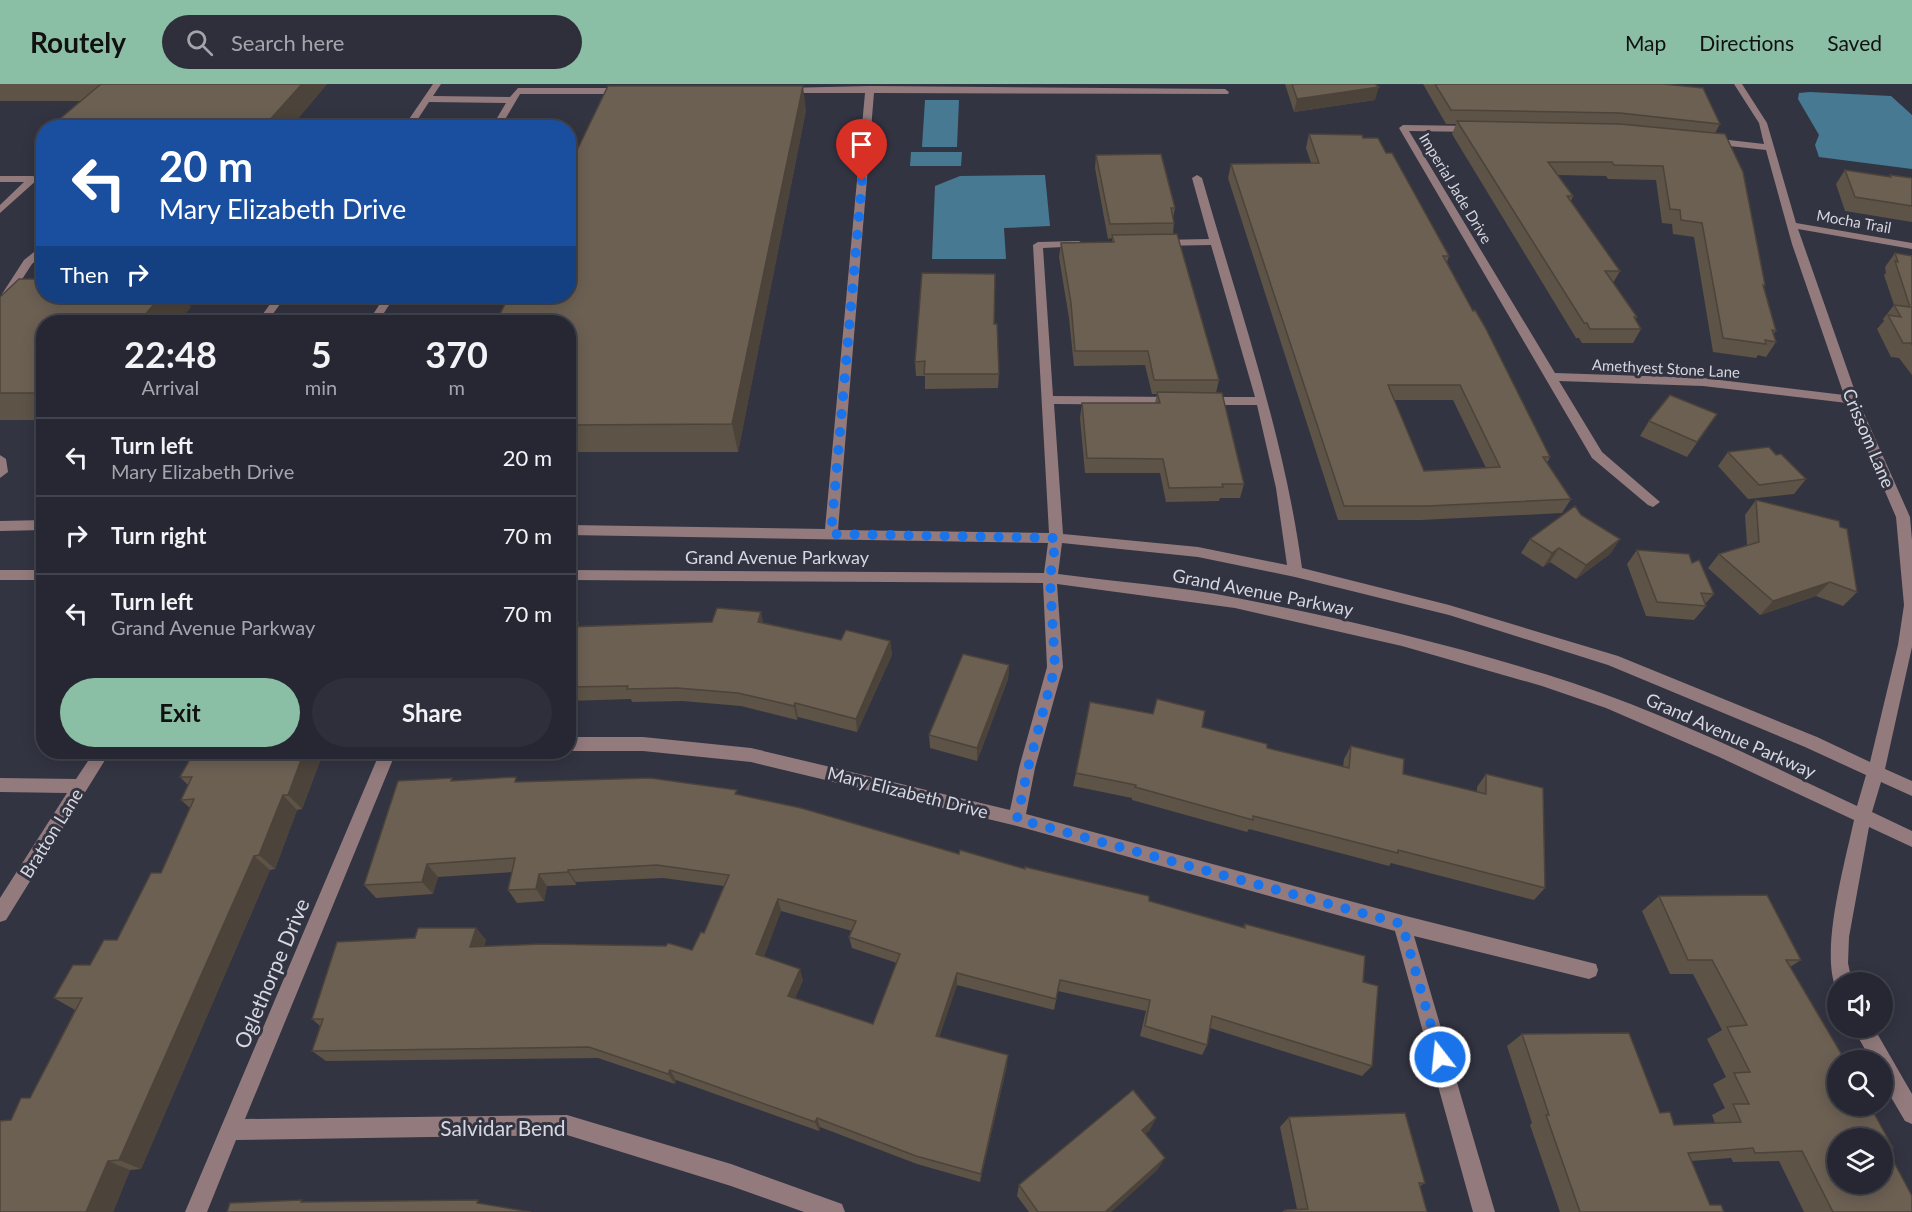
<!DOCTYPE html>
<html lang="en">
<head>
<meta charset="utf-8">
<style>
	body { margin:0; font-family:Lato,sans-serif; background:#2e2f3a; color:#f1f3f6; height:100vh; display:flex; flex-direction:column; font-size:22px; white-space:nowrap }
	* { box-sizing:border-box; margin:0 }
	p { font-size:20px; color:#a4a5ac }
	.icon { flex:none; width:33px; height:33px; fill:none; stroke:currentColor; stroke-width:2; stroke-linecap:round; stroke-linejoin:round }
	.map { position:relative; flex:1; overflow:hidden }
	.panel { position:absolute; left:36px; top:231px; width:540px; height:444px; display:flex; flex-direction:column; background:#262732; border-radius:24px; box-shadow:0 3px 15px #0003,0 0 0 2px #42444d }
	.panel>* { flex:none }
	.hud { position:absolute; left:36px; top:36px; width:540px; height:183px; border-radius:24px; box-shadow:0 3px 15px #0003,0 0 0 2px #42444d; background:#1a4fa0; color:#fff; overflow:hidden }
	.controls { position:absolute; left:1827px; top:888px; display:grid; gap:12px }
	.controls a { display:grid; place-items:center; width:66px; height:66px; border-radius:50%; background:#262732; box-shadow:0 3px 15px #0003,0 0 0 2px #42444d; font-size:30px }
	.pin { position:absolute; display:grid; place-items:center; width:51px; height:51px; color:#fff; margin:-62px -26px; border-radius:50% 50% 50% 0; rotate:-45deg; box-shadow:0 0 6px #0007 }
	.pin .icon { rotate:45deg }
	.me { position:absolute; width:66px; margin:-33px; rotate:344deg; stroke-linejoin:round; filter:drop-shadow(0 0 4px #0008) }
	.turn { display:flex; align-items:center; gap:21px; height:126px; padding:0 24px; font-size:27px }
	.turn .icon { width:78px; height:78px; stroke-width:2.5 }
	.turn b { display:block; font-size:42px; line-height:51px }
	.then { display:flex; align-items:center; height:57px; padding:0 24px; background:#0003; gap:12px; font-size:22px }
	.eta { display:flex; justify-content:space-evenly; align-items:center; height:102px; text-align:center }
	.eta b { font-size:36px; font-weight:700; line-height:42px }
	.action { display:flex; gap:12px; margin-top:auto; padding:12px 24px }
	.action a { flex:1; height:69px; border-radius:36px; background:#8abfa5; color:#111; font-size:24px; font-weight:700; line-height:69px; text-align:center }
	.action a+a { background:#2e2f3a; color:#f1f3f6 }
	ul { padding:0; list-style:none }
	li { display:flex; align-items:center; gap:18px; height:78px; padding:0 24px; border-top:2px solid #42444d }
	li div { flex:1 }
	li b { display:block; font-size:22px }
	li em { font-style:normal }
	header { display:flex; align-items:center; gap:36px; box-sizing:border-box; height:84px; padding:0 30px; background:#8abfa5; color:#111 }
	header strong { font-size:28px }
	nav { display:flex; gap:33px; margin-inline-start:auto; font-size:21px }
	.search { width:420px; height:54px; background:#2e2f3a; display:flex; align-items:center; gap:15px; box-sizing:border-box; padding:0 21px; border-radius:33px; color:#a4a5ac; font-size:22px }
	.map>svg:first-child { display:block }
	.water { fill:#477993 }
	.lines { fill:none; stroke-linecap:round; stroke-linejoin:round }
	.minor { fill:#937b7d; fill-rule:evenodd }
	.wall { fill:#5d5347; fill-rule:evenodd }
	.shaded-wall { fill:#4c433a }
	.building { fill:#6c6053; stroke:#4c433a; stroke-width:1.5; fill-rule:evenodd }
	.route { stroke:#1a73e8; stroke-width:10; stroke-dasharray:0 18 }
	.labels { text-anchor:middle; dominant-baseline:central; stroke-width:6; stroke-linejoin:round; paint-order:stroke }
	.far-street-label { font-size:15px; fill:#d6d7e0; stroke:#333442 }
	.street-label { font-size:18px; fill:#d6d7e0; stroke:#333442 }
	.near-street-label { font-size:21px; fill:#d6d7e0; stroke:#333442 }
</style>
</head>
<body>
<header>
<strong>Routely</strong>
<div class="search"><svg class="icon" aria-label="search" viewBox="0 0 24 24"><circle cx="10" cy="10" r="6"/><path d="M15 15l6 6"/></svg>Search here</div>
<nav><a>Map</a><a>Directions</a><a>Saved</a></nav>
</header>
<div class="map">
<svg width="1912" height="1128" viewBox="0 0 1912 1128">
	<rect width="100%" height="100%" fill="#333442"/>
	<g class="water">
		<path d="M1810,8L1891,12L1912,31V85L1819,73L1815,61L1819,51L1798,15L1799,9Z"/>
		<path d="M925,16H959L957,63H922Z"/>
		<path d="M911,68H962L961,82H910Z"/>
		<path d="M1045,91L1050,142L1004,144L1006,175H932L935,102L960,92Z"/>
	</g>
	<g class="lines">
		<g class="minor">
			<path d="M433,0H441L433,12L510,13L518,4H626L630,7L626,10H520L500,44H491L506,19L429,18L412,44H403Z"/>
			<path d="M1734,0H1742L1767,39L1796,139L1912,159V165L1798,145L1858,316L1910,433L1912,456V563L1885,685L1912,697V712L1881,698L1872,728L1912,747V763L1869,743L1849,853L1848,879L1852,898H1838L1836,905C1820,865 1845,779 1854,736L1717,672L1606,624L1542,602L1402,562L1235,524L1057,500L1063,583L1035,684L1026,730L1402,831L1596,880L1598,886L1596,892L1589,895L1414,852L1495,1128H1473L1395,847L1017,742L751,678L643,667H568V653H643L751,664L1010,726L1019,684L1047,583L1043,499L568,496V486L1044,489L1048,459L568,451V441L825,445L865,9H785L782,8V4L870,2L1225,5L1229,8L1228,10L874,9L838,446L1049,449L1033,161L1038,158L1079,157L1084,160L1083,162L1043,164L1053,312L1176,313L1182,317L1176,321L1054,320L1063,450L1198,463L1287,481L1276,404L1257,321H1203L1197,317L1203,313H1255L1211,161L1159,162L1154,159L1159,156L1209,155L1192,94L1197,91L1202,94C1239,224 1284,350 1302,484L1449,521L1618,572L1817,653L1870,678L1898,561L1904,521L1896,433L1847,319L1703,302L1559,297L1602,368L1660,418L1653,423L1648,421L1592,374L1399,44L1403,41L1474,42L1479,45L1474,48L1409,47L1555,289L1703,294L1844,311L1792,160L1766,66L1711,60L1706,57L1711,54L1764,60L1759,39ZM1062,459L1198,473L1295,493L1449,531L1608,581L1805,663L1866,691L1857,722C1755,674 1653,623 1545,590C1444,559 1341,534 1237,514C1178,502 1117,498 1058,490Z"/>
			<path d="M0,92H33L38,95L0,129V121L24,98H0Z"/>
			<path d="M44,160V169L32,180L11,212H3L2,210L24,176Z"/>
			<path d="M276,212H286L267,238H257Z"/>
			<path d="M385,212H395L378,238H368Z"/>
			<path d="M0,371L6,375L8,388L0,394Z"/>
			<path d="M44,436V446L0,447V437Z"/>
			<rect x="0" y="486" width="44" height="10"/>
			<path d="M94,668H110L6,836L0,838V814L67,709L0,708V694L76,695Z"/>
			<path d="M380,668H396L245,1035L567,1031L731,1080L842,1120L845,1128H804L731,1102L567,1051L236,1056L207,1128H185Z"/>
			<path d="M1853,944H1874L1912,1010V1040L1905,1037L1882,998V976H1871Z"/>
		</g>
	</g>
	<g class="wall">
		<path d="M0,0H327L290,44H58L55,39L81,17H0Z"/>
		<path d="M1285,0H1375V16L1294,28Z"/>
		<path d="M1423,0H1663L1720,40L1715,49L1765,201L1764,203L1776,247L1773,250L1776,258L1766,273L1758,271L1756,274L1713,268L1694,153L1673,150L1672,140L1662,139L1656,96L1608,95L1606,92L1558,91L1573,112L1571,117L1620,187L1613,199L1637,233L1635,236L1641,245L1633,259H1582L1579,254H1576L1452,50L1456,40H1446Z"/>
		<path d="M806,26L738,368H568V238Z"/>
		<path d="M1309,50L1363,54L1386,69L1449,172L1447,178L1550,373L1547,379L1571,415L1562,429L1421,436H1338L1228,94L1231,80L1311,79L1306,64ZM1394,316H1453L1486,384L1424,387Z"/>
		<path d="M1096,71L1175,124L1173,134L1174,139L1173,150L1219,296L1216,309L1244,400L1240,414H1220L1219,417L1166,418L1160,389H1085L1080,334L1082,319H1155L1157,310H1152L1145,281L1074,282L1069,234L1059,173L1061,159L1112,158V154L1108,155L1095,84Z"/>
		<path d="M1845,86L1889,93L1890,91L1912,94V138L1845,127L1836,100Z"/>
		<path d="M1895,169L1912,172V291L1899,274L1891,273L1877,245L1884,237L1883,235L1894,221L1884,191L1886,189L1885,183Z"/>
		<path d="M0,213L191,223L44,238V336H0Z"/>
		<path d="M994,240L999,290L998,304L925,305V292H916L915,278Z"/>
		<path d="M1717,330L1687,373L1640,352L1649,337Z"/>
		<path d="M1728,368L1776,371L1806,395L1794,410L1748,415L1718,382Z"/>
		<path d="M1756,416L1840,443L1857,508L1843,522L1816,512L1760,531L1708,484L1719,470L1747,461L1745,431Z"/>
		<path d="M1581,431L1620,455L1610,470L1576,495L1550,478L1543,483L1521,469L1530,455Z"/>
		<path d="M1637,466L1692,479L1714,510L1705,520L1706,522L1694,536L1646,532L1627,480Z"/>
		<path d="M568,525L579,539L578,542L763,539L841,556L890,557L892,571L857,648L798,633L797,636L741,622L682,617L632,618L631,615L568,617Z"/>
		<path d="M1009,581L1008,595L977,677L930,664L929,651Z"/>
		<path d="M1202,643L1267,664L1343,683L1344,675L1351,662L1403,690L1477,708V703L1486,690L1545,804L1534,816L1391,779L1389,782L1249,745L1247,748L1132,716V714L1073,702L1076,689Z"/>
		<path d="M194,668H329L328,669H323L302,725L297,726L275,785L270,786L141,1085L130,1086L113,1128H0L11,1036L30,1014L75,926L54,914L117,856L161,789L190,724L181,716L188,701L180,693Z"/>
		<path d="M454,697L519,698L738,710L959,770L1025,785L1149,817L1243,843L1245,840L1363,898L1372,982L1362,992L1210,944L1207,961L1202,971L1140,952L1146,927L1058,907L1054,926L957,901L939,953L1007,981L980,1098L917,1080L820,1043L819,1047L676,996L675,1000L598,974L326,977L312,967L320,942L312,935L415,854L476,844L486,856L484,862L692,866L704,849L724,802L663,794L576,798V801L547,802L544,817L517,819L508,806L512,788L438,793L433,810L376,814L364,801ZM781,827L852,847L849,853L852,864L897,879L873,940L795,914L803,896L764,872Z"/>
		<path d="M1659,812L1801,876L1790,883L1893,1064L1888,1066L1912,1128H1804L1779,1077L1733,1078L1731,1074L1691,1077L1710,1121L1724,1128H1560L1530,1041L1532,1039L1507,962L1522,950L1660,1029L1674,1041L1715,1039L1712,1031L1725,1024L1713,1000L1726,993L1707,955L1722,946L1693,890H1670L1642,827Z"/>
		<path d="M1289,1033L1425,1099L1420,1102L1427,1128H1282L1285,1126L1297,1125L1280,1043Z"/>
		<path d="M1150,1046L1145,1050L1158,1085L1111,1128H1029L1017,1112L1019,1101Z"/>
	</g>
	<g class="shaded-wall">
		<path d="M302,0H327L290,44H268L266,40Z"/>
		<path d="M803,2L806,26L738,368L732,340Z"/>
		<path d="M1379,3L1375,16L1294,28L1297,15Z"/>
		<path d="M161,212H184L191,223L179,238H139Z"/>
		<path d="M1620,455L1610,470L1576,495L1586,481Z"/>
		<path d="M1559,464L1550,478L1543,483L1552,469Z"/>
		<path d="M1830,498L1816,512L1760,531L1773,517Z"/>
		<path d="M572,525L579,539L574,557L568,545V539Z"/>
		<path d="M761,528L764,542L758,538Z"/>
		<path d="M890,557L892,571L857,648L856,635Z"/>
		<path d="M1009,581L1008,595L977,677V664Z"/>
		<path d="M795,619L798,633L797,636L794,622Z"/>
		<path d="M304,668H322L323,669L302,725L288,711Z"/>
		<path d="M283,711L297,726L275,785L259,771Z"/>
		<path d="M254,772L270,786L141,1085L119,1076Z"/>
		<path d="M427,780L438,793L433,810L422,798Z"/>
		<path d="M568,786L576,798V801L568,788Z"/>
		<path d="M539,790L547,802L544,817L536,805Z"/>
		<path d="M778,815L781,827L761,881L756,870Z"/>
		<path d="M476,844L486,856L480,874L470,863Z"/>
		<path d="M800,885L803,896L791,923L788,912Z"/>
		<path d="M957,889V901L936,963V952Z"/>
		<path d="M1008,971L1007,981L980,1098L981,1090Z"/>
		<path d="M670,986L676,996L675,1000L668,990Z"/>
		<path d="M817,1034L820,1043L819,1047L815,1038Z"/>
		<path d="M1156,1034L1150,1046L1136,1057L1142,1046Z"/>
		<path d="M1165,1074L1158,1085L1111,1128H1105Z"/>
		<path d="M108,1077L130,1086L113,1128H86Z"/>
	</g>
	<g class="building">
		<path d="M101,0H302L266,40L55,39Z"/>
		<path d="M1292,0H1375L1379,3L1297,15Z"/>
		<path d="M1435,0H1663L1703,4L1720,40L1620,29L1451,26Z"/>
		<path d="M608,2H803L732,340L568,341V238H496L509,212H568V85Z"/>
		<path d="M1457,37L1620,40L1725,50L1743,88L1765,201H1763L1776,247L1772,246L1776,258L1765,256L1766,260L1723,254L1702,139L1681,136L1680,126L1670,125L1663,82L1614,81L1612,78H1548L1573,112H1567L1620,187H1605L1637,233H1634L1641,245H1590L1587,239H1584Z"/>
		<path d="M1309,50L1362,51L1363,54H1378L1386,69H1392L1449,172H1443L1473,227L1475,226L1485,243L1550,373H1543L1571,415L1428,422H1344L1231,80L1319,79ZM1388,301H1460L1500,383L1424,387Z"/>
		<path d="M1161,70L1175,124H1171L1174,139L1110,140L1096,71Z"/>
		<path d="M1845,86L1891,93L1890,91L1912,94V122L1855,113Z"/>
		<path d="M1177,150L1219,296H1154L1148,267H1075L1071,219L1061,159L1114,158L1112,151Z"/>
		<path d="M1895,169L1912,172V261L1911,259H1903L1888,231L1901,233L1894,221L1910,223L1895,177L1898,178Z"/>
		<path d="M922,189L995,190L994,240H997L999,290H924L925,277L915,278Z"/>
		<path d="M19,195H44V212H161L139,238H44V309H0V213Z"/>
		<path d="M1157,308L1222,309L1244,400H1222L1223,403L1169,404L1163,375L1087,374L1082,319H1160Z"/>
		<path d="M1670,311L1717,330L1697,358L1649,337Z"/>
		<path d="M1769,363L1776,371L1781,370L1806,395L1759,401L1728,368Z"/>
		<path d="M1756,416L1839,437L1840,443L1847,445L1857,508L1830,498L1773,517L1719,470L1759,458Z"/>
		<path d="M1575,422L1581,431L1620,455L1586,481L1559,464L1552,469L1530,455Z"/>
		<path d="M1637,466L1689,470L1692,479L1699,476L1714,510L1701,509L1706,522L1657,518Z"/>
		<path d="M717,524L761,528L758,538L841,556L846,546L890,557L856,635L795,619L794,622L738,609L677,604L627,605L628,602L568,603V543L712,538Z"/>
		<path d="M568,525H572L568,539Z"/>
		<path d="M963,570L1009,581L977,664L929,651Z"/>
		<path d="M1157,615L1205,627L1202,643L1267,660V664L1349,684L1351,662L1404,675L1403,690L1486,710V690L1543,704L1545,804L1398,766V769L1253,732V736L1135,703L1136,701L1076,689L1090,618L1153,630Z"/>
		<path d="M194,668H304L288,711H283L259,771L254,772L119,1076L108,1077L86,1128H0V1037L11,1036L21,1014H30L82,914H54L73,881H90L104,856H117L151,789H161L194,715L181,716L192,693H180Z"/>
		<path d="M516,693L515,698L650,694L737,706L735,710L801,724L959,770L960,766L1025,785V783L1149,812V817L1245,844V840L1365,872L1363,898L1378,902L1372,982L1212,932L1207,961L1145,942L1150,916L1060,896L1056,915L957,889L936,952L1008,971L981,1090L916,1072L817,1034L815,1038L670,986L668,990L589,963L312,967L323,935H312L337,858L415,854L418,844H476L470,863L541,860L666,862L668,859L692,866L701,848L704,849L729,791L657,781L568,786V788L539,790L536,805L508,806L515,774L427,780L422,798L364,801L398,697L452,694L451,697ZM778,815L856,837L849,853L900,870L873,940L788,912L800,885L756,870Z"/>
		<path d="M1767,811L1801,876H1786L1845,976H1838V1022H1870L1893,1064L1887,1065L1912,1112V1128H1833L1802,1067L1755,1069L1753,1064L1688,1069L1710,1121H1721L1724,1128H1580L1546,1031H1549L1522,950L1629,949L1660,1029L1670,1028L1674,1041L1741,1038L1733,1020H1749L1734,989L1750,988L1727,943L1747,941L1712,876H1688L1659,812ZM1838,1054H1882V1100H1838Z"/>
		<path d="M1133,1006L1156,1034L1142,1046L1165,1074L1105,1128H1038L1019,1101Z"/>
		<path d="M1405,1029L1425,1099H1419L1427,1128H1285V1126L1308,1125L1289,1033Z"/>
		<path d="M302,1116L301,1118L478,1116L477,1119L531,1128H227L230,1119Z"/>
	</g>
	<g class="lines">
		<path class="route" d="M862,97L831,450L1056,454L1050,494L1055,583L1028,684L1017,735L1402,840L1440,973"/>
	</g>
	<g class="labels">
		<g class="far-street-label">
			<text transform="translate(1456 104) rotate(59)">Imperial Jade Drive</text>
			<text transform="translate(1854 137) rotate(10)">Mocha Trail</text>
			<text transform="translate(1666 284) rotate(3)">Amethyest Stone Lane</text>
		</g>
		<g class="street-label">
			<text transform="translate(1869 354) rotate(67)">Crissom Lane</text>
			<text x="777" y="473">Grand Avenue Parkway</text>
			<text transform="translate(1263 508) rotate(11)">Grand Avenue Parkway</text>
			<text transform="translate(1731 651) rotate(24)">Grand Avenue Parkway</text>
			<text transform="translate(908 708) rotate(14)">Mary Elizabeth Drive</text>
			<text transform="translate(51 749) rotate(-58)">Bratton Lane</text>
		</g>
		<g class="near-street-label">
			<text transform="translate(271 889) rotate(-67)">Oglethorpe Drive</text>
			<text x="503" y="1043">Salvidar Bend</text>
		</g>
	</g>
</svg>
<div class="controls">
<a><svg class="icon" aria-label="sound" viewBox="0 0 24 24"><path d="M4 9h4l5-4v14l-5-4H4zM17 9q2 3 0 6"/></svg></a>
<a><svg class="icon" aria-label="search" viewBox="0 0 24 24"><circle cx="10" cy="10" r="6"/><path d="M15 15l6 6"/></svg></a>
<a><svg class="icon" aria-label="layers" viewBox="0 0 24 24"><path d="M12 4l9 5-9 5-9-5zM3 14l9 5 9-5"/></svg></a>
</div>
<div class="pin" style="left:862px;top:97px;background:#d93025"><svg class="icon" aria-label="arrive" viewBox="0 0 24 24"><path d="M6 21V4h12l-3 4 3 4H6"/></svg></div>
<svg class="me" style="left:1440px;top:973px" viewBox="-20 -20 40 40"><circle r="17" fill="#1a73e8" stroke="#fff" stroke-width="3"/><path d="M0-11L8 9 0 5-8 9z" fill="#fff"/></svg>
<div class="hud">
<div class="turn"><svg class="icon" aria-label="left" viewBox="0 0 24 24"><path d="M17 20v-9H6M10 6l-5 5 5 5"/></svg><div><b>20 m</b>Mary Elizabeth Drive</div></div>
<div class="then">Then<svg class="icon" aria-label="right" viewBox="0 0 24 24"><path d="M7 20v-9h11M14 6l5 5-5 5"/></svg></div>
</div>
<section class="panel">
<div class="eta">
<div><b>22:48</b><p>Arrival</p></div>
<div><b>5</b><p>min</p></div>
<div><b>370</b><p>m</p></div>
</div>
<ul>
<li><svg class="icon" aria-label="left" viewBox="0 0 24 24"><path d="M17 20v-9H6M10 6l-5 5 5 5"/></svg><div><b>Turn left</b><p>Mary Elizabeth Drive</p></div><em>20 m</em></li>
<li><svg class="icon" aria-label="right" viewBox="0 0 24 24"><path d="M7 20v-9h11M14 6l5 5-5 5"/></svg><div><b>Turn right</b></div><em>70 m</em></li>
<li><svg class="icon" aria-label="left" viewBox="0 0 24 24"><path d="M17 20v-9H6M10 6l-5 5 5 5"/></svg><div><b>Turn left</b><p>Grand Avenue Parkway</p></div><em>70 m</em></li>
</ul>
<div class="action"><a>Exit</a><a>Share</a></div>
</section>
</div>
</body>
</html>
